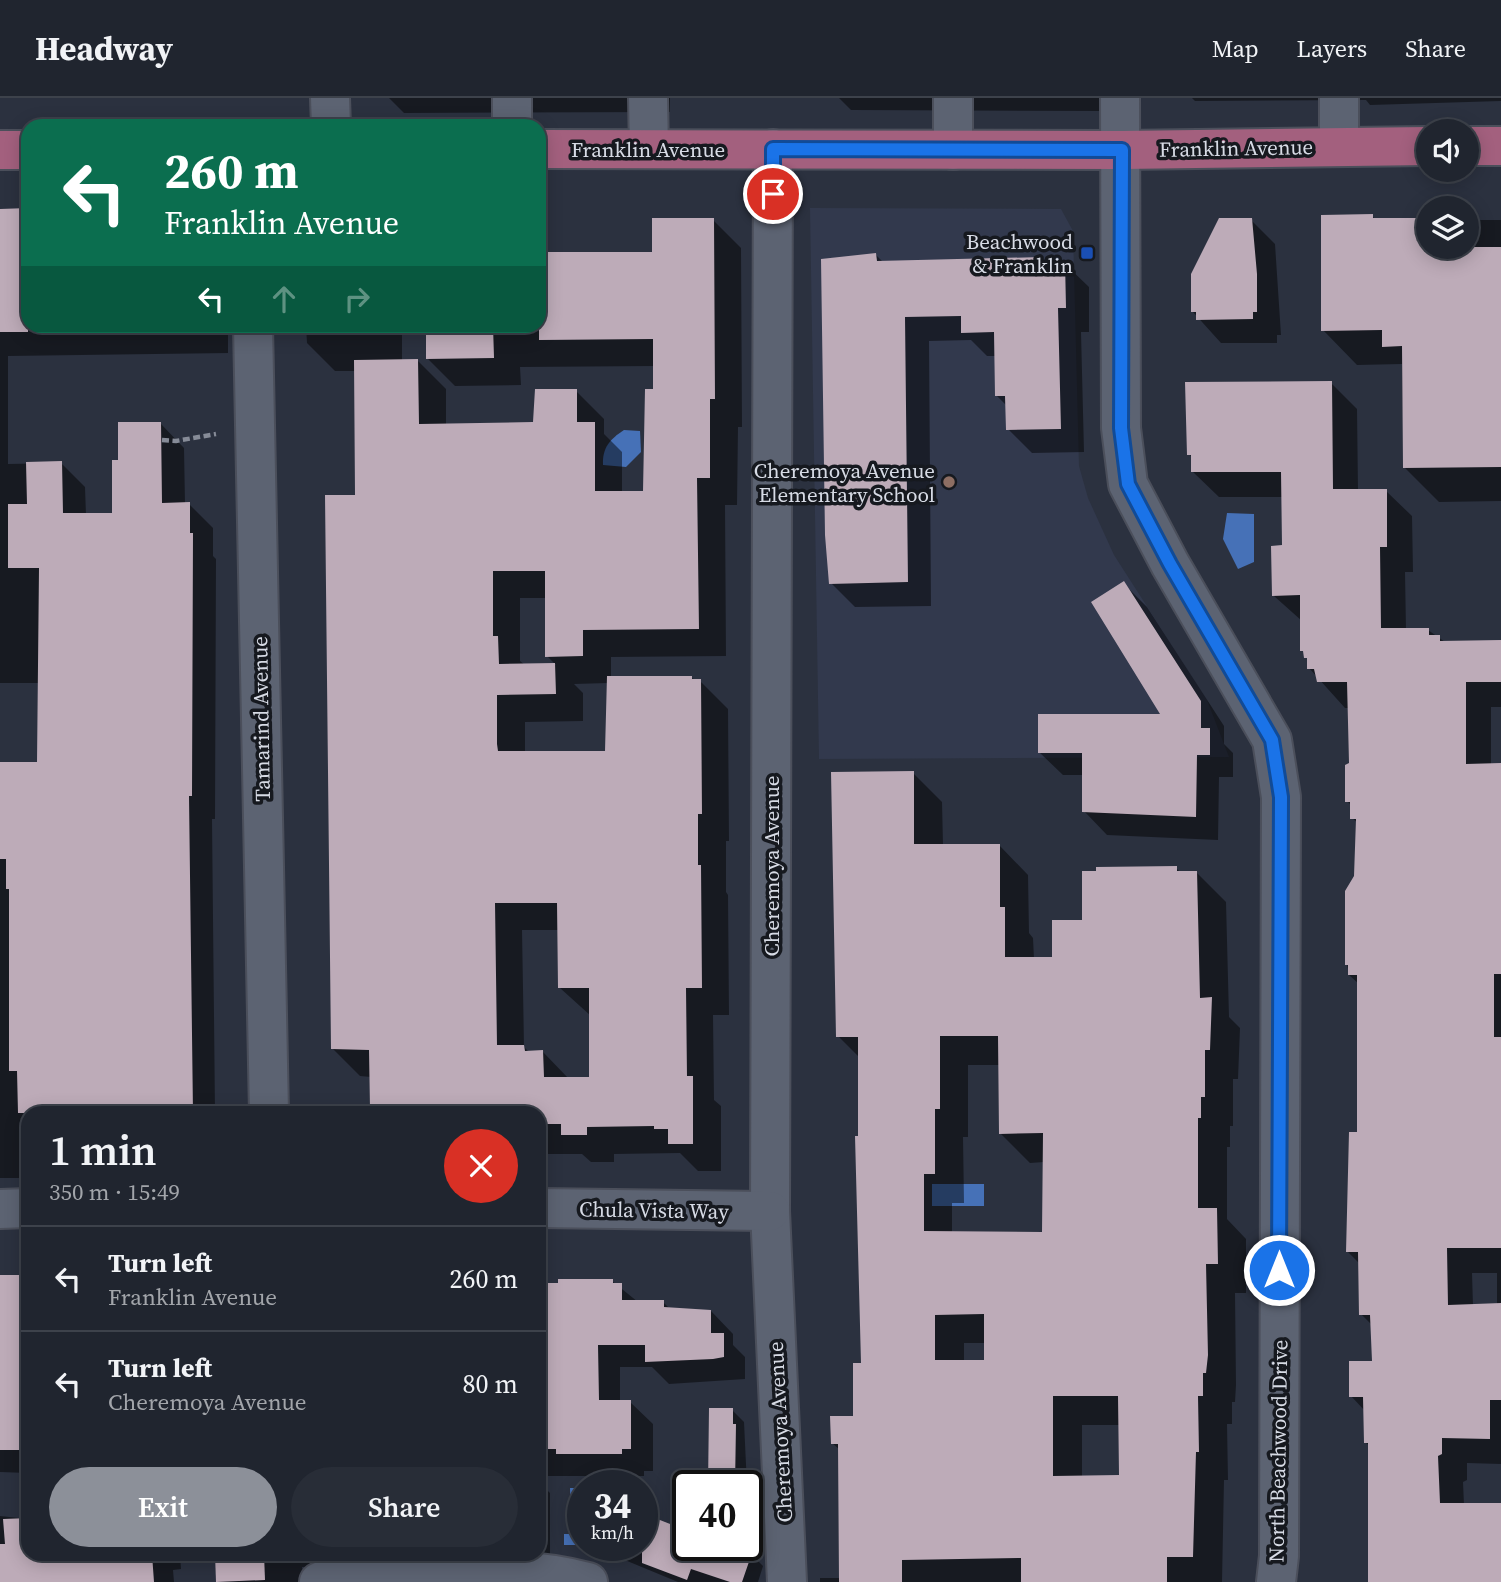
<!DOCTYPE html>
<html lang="en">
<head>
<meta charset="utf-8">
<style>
	body { margin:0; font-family:"Source Serif 4",serif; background:#282d37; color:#f1f3f6; height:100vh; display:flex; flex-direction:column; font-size:26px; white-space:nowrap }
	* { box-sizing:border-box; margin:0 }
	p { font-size:23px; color:#a2a5aa }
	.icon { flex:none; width:38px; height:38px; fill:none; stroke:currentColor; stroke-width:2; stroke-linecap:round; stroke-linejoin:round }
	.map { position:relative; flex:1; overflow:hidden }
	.side { position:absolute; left:21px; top:1008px; width:525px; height:455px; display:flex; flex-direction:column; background:#20252f; border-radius:21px; box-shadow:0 4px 18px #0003,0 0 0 2px #3d424b }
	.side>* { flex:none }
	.guide { position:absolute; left:21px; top:21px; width:525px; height:214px; border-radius:21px; box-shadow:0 4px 18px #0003,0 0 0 2px #3d424b; background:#0b6e4f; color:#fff; overflow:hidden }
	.fabs { position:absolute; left:1416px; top:21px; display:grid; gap:14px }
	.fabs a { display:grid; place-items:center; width:63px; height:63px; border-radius:50%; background:#20252f; box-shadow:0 4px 18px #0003,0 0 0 2px #3d424b; font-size:35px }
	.speed { position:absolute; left:567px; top:1372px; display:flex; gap:14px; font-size:35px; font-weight:700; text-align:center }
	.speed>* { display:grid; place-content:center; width:91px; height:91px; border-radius:50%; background:#20252f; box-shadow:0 4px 18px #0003,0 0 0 2px #3d424b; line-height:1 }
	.speed small { font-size:18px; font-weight:400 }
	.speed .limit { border:4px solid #111; border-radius:10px; background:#fff; color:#111 }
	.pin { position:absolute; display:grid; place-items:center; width:60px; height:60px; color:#fff; margin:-30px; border:4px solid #fff; border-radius:50%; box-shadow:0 2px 7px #0007 }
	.me { position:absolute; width:77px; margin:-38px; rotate:0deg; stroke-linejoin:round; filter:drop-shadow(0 0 5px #0008) }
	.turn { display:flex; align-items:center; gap:24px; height:147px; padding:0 28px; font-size:32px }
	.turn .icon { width:91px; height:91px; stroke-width:2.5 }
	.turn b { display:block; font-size:49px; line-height:60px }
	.lanes { display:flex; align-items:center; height:66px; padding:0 28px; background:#0003; justify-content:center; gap:35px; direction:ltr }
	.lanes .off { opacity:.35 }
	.round { display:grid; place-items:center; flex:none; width:74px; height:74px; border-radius:37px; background:#282d37 }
	.summary { display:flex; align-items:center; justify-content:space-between; height:119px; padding:0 28px }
	h1 { font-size:42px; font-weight:600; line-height:52px }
	.primary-button { display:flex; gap:14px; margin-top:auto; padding:14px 28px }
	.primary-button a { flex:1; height:80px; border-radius:42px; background:#8c9099; color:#fff; font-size:28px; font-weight:600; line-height:80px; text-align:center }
	.primary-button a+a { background:#282d37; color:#f1f3f6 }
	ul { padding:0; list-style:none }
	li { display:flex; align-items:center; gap:21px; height:105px; padding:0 28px; border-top:2px solid #3d424b }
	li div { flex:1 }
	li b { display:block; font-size:26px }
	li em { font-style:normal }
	header { display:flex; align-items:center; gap:42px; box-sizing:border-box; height:98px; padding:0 35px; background:#20252f; border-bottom:2px solid #3d424b }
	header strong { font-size:33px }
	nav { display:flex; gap:38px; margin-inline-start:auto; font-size:24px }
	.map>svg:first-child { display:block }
	.built { fill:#32394d }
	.water { fill:#4671b7 }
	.shadow { fill:#0007; fill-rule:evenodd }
	.building { fill:#bdabb8; fill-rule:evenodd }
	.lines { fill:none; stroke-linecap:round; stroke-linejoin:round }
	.minor-casing { stroke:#4b4f5b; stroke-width:42 }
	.major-casing { stroke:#4b4f5b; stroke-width:42 }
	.path { stroke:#868b97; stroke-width:4.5; stroke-dasharray:7 3.5; stroke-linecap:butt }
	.minor { stroke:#5c6372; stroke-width:38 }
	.major { stroke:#a3607e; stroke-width:38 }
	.route-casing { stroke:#114b97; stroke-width:18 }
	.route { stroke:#1a73e8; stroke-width:12 }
	.transit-dot { fill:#1a4fb4; stroke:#16191f; stroke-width:2.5 }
	.education-dot { fill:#8d6e63; stroke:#16191f; stroke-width:2.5 }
	.labels { text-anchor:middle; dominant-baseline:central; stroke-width:7; stroke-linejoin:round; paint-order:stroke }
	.street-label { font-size:21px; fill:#d7dbe5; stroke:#16191f }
	.poi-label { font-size:21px; fill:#d7dbe5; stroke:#16191f; text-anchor:end }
</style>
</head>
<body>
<header>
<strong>Headway</strong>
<nav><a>Map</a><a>Layers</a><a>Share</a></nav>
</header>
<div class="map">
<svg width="1501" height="1484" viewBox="0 0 1501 1484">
	<rect width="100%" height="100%" fill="#2b313f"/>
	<path class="built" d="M810,110L1061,111L1073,133L1079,368L1088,400L1114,457L1207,602L1229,659L819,661Z"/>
	<g class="water">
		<path d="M624,332L640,333L641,354L626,369L603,367C602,350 610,341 624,332Z"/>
		<path d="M1227,415L1254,416V464L1238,471L1223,441Z"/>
		<rect x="932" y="1086" width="52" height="22"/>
		<path d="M570,1390H582V1447H564V1436H571Z"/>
	</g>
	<g class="shadow">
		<path d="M389,0H670V14L404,15Z"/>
		<path d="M839,0H1107L1103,13L851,12Z"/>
		<path d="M1192,0H1501V3L1370,7L1366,2L1195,3Z"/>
		<path d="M0,112H28V228H228V255L8,258V366L61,365L85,389L86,417H114L119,364L161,326L184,350L185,406H189L213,430V458L216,461L215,721H212L215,1015H28V1080H0V665H39V585H0Z"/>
		<path d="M1372,118L1376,122H1428V149H1466V122H1501V403L1439,404L1404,369L1402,266L1357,267L1323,232Z"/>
		<path d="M713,122L741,150L742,329H738L737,407H725L726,558L611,559V580H691L700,583L728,611L729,743H726V794L728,797L729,917H713L714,1002L721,1008V1073H698L680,1055L614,1056V1064H591L582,1056H539V1015H372L371,979L360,978L332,950L357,399L355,273H335L307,245L306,228H402V263H418L446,291V327L535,326L576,293L604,321V336L622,354V395H645L655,268L520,269L521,287L455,288L427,260L428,228H539V156L654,155ZM520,500H547V558L556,567H525L520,563ZM608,585L607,654H525V624L583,623V595L574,586ZM522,832H559L560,890L591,918V981H569L543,954H529L524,949Z"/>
		<path d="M1251,122L1275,146L1281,237H1277V245H1221L1193,214Z"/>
		<path d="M876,157L883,164L1041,161L1045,165H1064L1089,189V234H1081L1084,354L1032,355L1008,331L1007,308L997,298L996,258H987L971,242L929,243L931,508L855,509L831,485Z"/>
		<path d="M1331,285L1357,311L1358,393H1386L1412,418L1413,474H1405L1406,532H1428L1445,544H1501V609H1491V667H1501V1366L1467,1365V1382L1463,1384L1464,1407L1501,1406V1379V1484H1369L1370,1348L1366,1345L1365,1313L1351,1298L1373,1265L1372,1227L1361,1216L1360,1166L1348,1154L1359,1035V886L1349,877L1347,866L1356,778L1358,725L1352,720V708L1347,703L1350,666L1349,610H1345L1309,570L1302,523L1274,498L1284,449L1283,399H1219L1193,374V360L1189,356ZM1472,1175H1497V1207L1473,1208Z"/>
		<path d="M1124,486L1147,509L1224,628V646L1233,655V679H1219L1218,742L1107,737L1084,713V677H1063L1039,654L1163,617Z"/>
		<path d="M913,675L942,704L943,747H999L1028,777L1029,835L1033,840L1034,861H1053L1084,823L1176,770L1181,775H1197L1226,804L1229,919L1240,930L1238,981H1233V1028H1230V1049H1227V1121L1246,1141V1195H1235L1236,1287L1235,1304H1232V1326H1227L1228,1382H1224L1222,1484H820V1480H841L840,1352L832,1345L854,1320L862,1267L860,960L838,938ZM968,967H1000V1035L1030,1065L1044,1064L1043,1136L952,1135V1105H964L963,1039H968ZM964,1245H986V1264H964ZM1082,1327H1120V1379H1082Z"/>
		<path d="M0,1179H28V1375L0,1374Z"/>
		<path d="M612,1183L638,1204H663L670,1211L711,1213L733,1236V1247L745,1259V1281L669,1286L652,1269H620V1304H630L653,1326V1373H644V1378H539V1187Z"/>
		<path d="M732,1312L744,1324L747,1388H709Z"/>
		<path d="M539,1384L550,1395V1457L547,1459L302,1469L303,1484H218L217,1456H539Z"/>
		<path d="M0,1418L28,1421V1456H180L181,1471L173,1472L174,1484H0Z"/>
		<path d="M597,1447H688L751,1456L763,1468L758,1484H678L603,1453Z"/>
	</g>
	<g class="building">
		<path d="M28,110V234H0V111Z"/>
		<path d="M1373,116V120H1428V149H1501V369L1403,370L1402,248L1382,249V232L1321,233V117Z"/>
		<path d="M652,120H714L715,301H710V380H697L699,531L583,532V558L545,559V473H493V538H498L499,566L555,565L556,596L497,597V646L498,653H605L607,578H692V581H701L702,716H698V767H701L702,890H686L687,978H693V1046H668V1031H654V1028L587,1029V1037H561V1026H539V1015H403V1010L370,1011L369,952L331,951L325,397H355L354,262L418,261L419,326L533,324L535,291H577V324H595V393H643L645,291H653V241L539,242V154H652ZM495,805H557L558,890H589V979H544L543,952L525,953L524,947H497Z"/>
		<path d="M1219,120H1252L1257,176V214H1253V221L1196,222V214H1191V176Z"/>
		<path d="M876,155L877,163L1042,159V164L1065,163L1066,210H1058L1061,331L1006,332L1005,298H995L994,234L961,235V218L905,219L908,484L829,486L825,437L821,161Z"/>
		<path d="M426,228H493L494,260L426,261Z"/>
		<path d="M1332,283L1333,391H1387V449H1380L1381,530H1429V537H1440V543L1501,542V584H1466V666L1501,665V876H1494V939H1501V1150H1447L1448,1207L1501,1205V1302H1490V1341L1442,1340V1356L1438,1358L1440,1405H1501V1484H1368V1345H1364L1363,1299H1349V1263H1372L1370,1217H1359L1358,1154H1346L1349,1034H1357V877H1348V867H1345V793L1354,778L1356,721H1350V704H1345V667L1349,665L1347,584H1317L1314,571H1307V560H1304L1303,553H1300V497L1272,498L1271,448L1282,447L1281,374H1191V357H1187L1185,284Z"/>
		<path d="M118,324H161L162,405L190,404V435H193L192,698H189L193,1015H18L17,973H9V791H6V761H0V664H37L39,470H8V406H27L26,364L62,363L63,415H112V362H118Z"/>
		<path d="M1124,483L1201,603V630H1210V657H1197L1196,719L1082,714V655H1038V616H1160L1091,504Z"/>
		<path d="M914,673V746H1000V809H1005V859H1052V822H1082V773H1096V769L1177,768V773H1197L1200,900L1212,899L1210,952H1205V999H1201V1020H1198V1110H1217L1218,1166H1206L1208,1257L1206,1275H1203V1298H1198L1199,1354H1196L1193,1459H1167V1484H1021V1460L902,1462V1484H839L838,1346H831L830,1318H853V1265H861L855,1038H858V939H836L831,674ZM940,938H998L999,1036L1043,1035L1042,1134L924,1133V1076H935V1011H940ZM984,1216V1262H935V1217ZM1053,1298H1118L1119,1377L1053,1378Z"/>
		<path d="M0,1177H28V1228H25L28,1352H0Z"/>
		<path d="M558,1181H613V1185H622V1202H664V1209L711,1212V1235H724V1259L713,1261L645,1264V1247H598L599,1302H631V1351H622V1356H556V1351H548L547,1185H558Z"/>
		<path d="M709,1310H733V1326H736L735,1388H708Z"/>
		<path d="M642,1415L688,1433V1447H732L752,1455L742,1484H730L691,1471L687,1482L642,1465V1454L632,1451L633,1447H642Z"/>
		<path d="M28,1420V1456H152L154,1484H0V1446H5L3,1421Z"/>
		<path d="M215,1456H264L265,1482L216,1484Z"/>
	</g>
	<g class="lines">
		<g class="minor-casing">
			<g id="minor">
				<path d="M330,0L331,28"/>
				<path d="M512,0V28"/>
				<path d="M648,0L649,51"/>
				<path d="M953,0V52"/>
				<path d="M1120,0L1121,330L1128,386L1170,466L1272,642L1281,699L1279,1458L1276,1484"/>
				<path d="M1339,0V49"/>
				<path d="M773,51L770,1113L787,1484"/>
				<path d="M253,228L269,1015"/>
				<path d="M539,1110L770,1113"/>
				<path d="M0,1111L28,1110"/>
				<path d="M319,1484L330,1479C414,1476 506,1462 588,1484"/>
			</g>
		</g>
		<g class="major-casing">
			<g id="major">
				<path d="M1466,48H1501"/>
				<path d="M539,51L1122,52L1428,48"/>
				<path d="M0,52H28"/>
			</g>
		</g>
		<path class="path" d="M162,342L176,343L216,336"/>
		<use href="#minor" class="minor"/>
		<use href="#major" class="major"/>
	</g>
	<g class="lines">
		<g class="route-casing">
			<path id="route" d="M773,96V51L1122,52L1121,330L1128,386L1170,466L1272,642L1281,699L1279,1172"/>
		</g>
		<use href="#route" class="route"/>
	</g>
	<rect class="transit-dot" x="1080" y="148" width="14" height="14" rx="3.5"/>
	<circle class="education-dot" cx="949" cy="384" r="7"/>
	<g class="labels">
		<g class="street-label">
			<text transform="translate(1236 50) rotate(-1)">Franklin Avenue</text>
			<text x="648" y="51">Franklin Avenue</text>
			<text transform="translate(261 621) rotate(-91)">Tamarind Avenue</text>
			<text transform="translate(771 768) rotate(-90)">Cheremoya Avenue</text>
			<text transform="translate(654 1112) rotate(1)">Chula Vista Way</text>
			<text transform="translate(780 1334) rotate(-93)">Cheremoya Avenue</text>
			<text transform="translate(1278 1353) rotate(-89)">North Beachwood Drive</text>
		</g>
		<g class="poi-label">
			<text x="1073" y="143">Beachwood<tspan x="1073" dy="24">&amp; Franklin</tspan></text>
			<text x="935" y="372">Cheremoya Avenue<tspan x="935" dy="24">Elementary School</tspan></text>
		</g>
	</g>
</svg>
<div class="fabs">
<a><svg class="icon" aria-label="sound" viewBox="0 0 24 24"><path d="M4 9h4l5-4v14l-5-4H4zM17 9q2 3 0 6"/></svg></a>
<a><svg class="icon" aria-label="layers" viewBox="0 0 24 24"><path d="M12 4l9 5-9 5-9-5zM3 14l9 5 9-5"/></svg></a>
</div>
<div class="speed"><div>34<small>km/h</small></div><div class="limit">40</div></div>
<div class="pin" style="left:773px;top:96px;background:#d93025"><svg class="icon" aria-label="arrive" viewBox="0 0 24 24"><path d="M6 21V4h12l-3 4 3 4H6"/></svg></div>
<svg class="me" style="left:1279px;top:1172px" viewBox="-20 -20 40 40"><circle r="17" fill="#1a73e8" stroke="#fff" stroke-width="3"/><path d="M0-11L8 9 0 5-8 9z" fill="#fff"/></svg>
<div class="guide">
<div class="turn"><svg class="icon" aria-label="left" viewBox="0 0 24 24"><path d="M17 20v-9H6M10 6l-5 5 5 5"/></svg><div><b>260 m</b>Franklin Avenue</div></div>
<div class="lanes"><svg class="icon" aria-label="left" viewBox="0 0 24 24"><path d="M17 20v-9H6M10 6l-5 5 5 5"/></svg><svg class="icon off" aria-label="ahead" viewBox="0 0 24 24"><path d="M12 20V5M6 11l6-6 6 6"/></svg><svg class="icon off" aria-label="right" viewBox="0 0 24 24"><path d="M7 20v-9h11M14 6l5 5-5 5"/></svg></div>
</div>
<section class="side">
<div class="summary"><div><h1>1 min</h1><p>350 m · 15:49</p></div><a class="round" style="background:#d93025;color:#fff"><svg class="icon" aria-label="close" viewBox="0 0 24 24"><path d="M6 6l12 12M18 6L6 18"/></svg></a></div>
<ul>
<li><svg class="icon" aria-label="left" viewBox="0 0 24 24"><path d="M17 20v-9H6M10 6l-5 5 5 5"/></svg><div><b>Turn left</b><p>Franklin Avenue</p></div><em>260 m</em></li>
<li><svg class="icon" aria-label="left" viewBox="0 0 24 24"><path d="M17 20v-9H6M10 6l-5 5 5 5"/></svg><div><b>Turn left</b><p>Cheremoya Avenue</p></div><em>80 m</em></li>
</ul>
<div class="primary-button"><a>Exit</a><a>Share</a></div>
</section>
</div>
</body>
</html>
